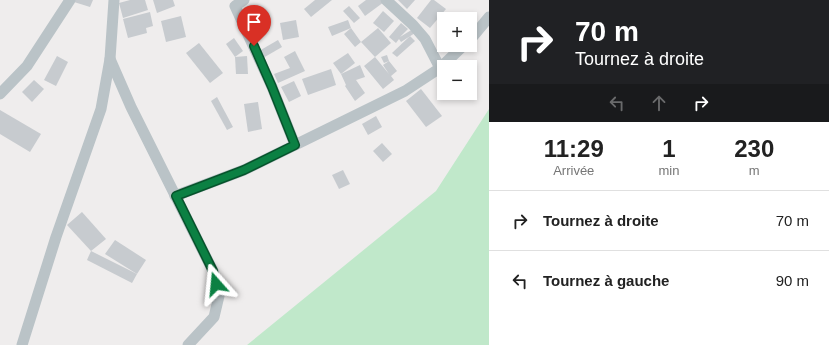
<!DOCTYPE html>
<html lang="fr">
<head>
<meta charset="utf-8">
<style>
	body { margin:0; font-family:Arial,sans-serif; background:#f2f2f2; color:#222; height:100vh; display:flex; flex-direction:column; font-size:15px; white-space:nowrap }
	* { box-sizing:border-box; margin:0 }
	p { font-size:13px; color:#767676 }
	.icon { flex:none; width:22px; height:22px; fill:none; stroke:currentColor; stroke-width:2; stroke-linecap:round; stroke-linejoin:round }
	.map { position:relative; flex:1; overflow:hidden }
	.side { display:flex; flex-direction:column; background:#fff; width:340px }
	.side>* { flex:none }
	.banner { background:#202124; color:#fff; overflow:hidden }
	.tools { position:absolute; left:437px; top:12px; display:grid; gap:8px }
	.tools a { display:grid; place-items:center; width:40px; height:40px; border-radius:0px; background:#fff; box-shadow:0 2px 6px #0003; font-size:20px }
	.pin { position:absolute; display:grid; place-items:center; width:34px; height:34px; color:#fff; margin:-41px -17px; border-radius:50% 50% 50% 0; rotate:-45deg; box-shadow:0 0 4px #0007 }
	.pin .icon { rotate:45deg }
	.me { position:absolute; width:44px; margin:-22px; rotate:342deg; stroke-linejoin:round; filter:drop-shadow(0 0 3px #0008) }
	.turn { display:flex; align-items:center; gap:14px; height:84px; padding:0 20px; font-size:18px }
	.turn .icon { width:52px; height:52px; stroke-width:2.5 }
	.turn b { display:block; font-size:28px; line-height:34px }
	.lanes { display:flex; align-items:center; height:38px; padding:0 20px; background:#0003; justify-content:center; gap:20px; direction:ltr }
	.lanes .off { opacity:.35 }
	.eta { display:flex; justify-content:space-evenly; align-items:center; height:68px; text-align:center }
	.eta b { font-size:24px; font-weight:700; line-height:28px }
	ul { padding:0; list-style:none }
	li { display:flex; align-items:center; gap:12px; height:60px; padding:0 20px; border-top:1px solid #e0e0e0 }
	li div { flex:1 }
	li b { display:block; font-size:15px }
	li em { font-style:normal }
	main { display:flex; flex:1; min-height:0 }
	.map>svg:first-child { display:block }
	.green { fill:#c0e8ca }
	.building { fill:#c7cbcf }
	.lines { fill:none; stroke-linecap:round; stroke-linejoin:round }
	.minor { stroke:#bac3c7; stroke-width:11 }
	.route-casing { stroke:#07532c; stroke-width:10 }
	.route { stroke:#0b8043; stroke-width:7 }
</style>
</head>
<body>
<main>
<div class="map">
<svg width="489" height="345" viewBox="0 0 489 345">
	<rect width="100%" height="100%" fill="#efeded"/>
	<path class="green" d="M489,109V345H247L436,191Z"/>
	<g class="building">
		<path d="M75,0H93L90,7L74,2Z"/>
		<path d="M130,0H145L148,10L123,18L119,3Z"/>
		<path d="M153,0H173L175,6L157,13Z"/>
		<path d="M315,0H332L311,17L304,9Z"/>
		<path d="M366,0H382L384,2L365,16L358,6Z"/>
		<path d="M398,0H415L407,9Z"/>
		<path d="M431,0H434L446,9L430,28L417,18Z"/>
		<path d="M349,6L360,18L354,23L343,11Z"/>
		<path d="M383,11L394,21L384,32L373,23Z"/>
		<path d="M150,12L153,26L146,28L147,33L128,38L123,19Z"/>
		<path d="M181,16L186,37L166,42L161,21Z"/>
		<path d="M296,20L299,37L283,40L280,23Z"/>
		<path d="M348,20L351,28L361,42L355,47L344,34L351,28L332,36L328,27Z"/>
		<path d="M260,22L265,34L250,40L245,28Z"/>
		<path d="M401,23L408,29L400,37L413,29L415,33L401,42L399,39L396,43L389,37Z"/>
		<path d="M378,28L391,43L375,57L361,42Z"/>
		<path d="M410,36L415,41L397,57L392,53Z"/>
		<path d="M234,38L243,51L235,57L226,44Z"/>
		<path d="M278,40L282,47L263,58L259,51Z"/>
		<path d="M199,43L223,73L210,83L186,53Z"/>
		<path d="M295,51L305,71L278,83L274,74L290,68L284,57Z"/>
		<path d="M348,53L355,63L341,74L333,63Z"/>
		<path d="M387,55L389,61L397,71L391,76L394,80L383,89L364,66L375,57L389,74L383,65L389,61L384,63L381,57Z"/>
		<path d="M57,56L68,62L56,86L44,80Z"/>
		<path d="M247,56L248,74H236L235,57Z"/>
		<path d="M360,65L365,77L356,80L365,93L355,101L345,86L346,85L341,74Z"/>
		<path d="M331,69L336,85L308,95L302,79Z"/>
		<path d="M34,80L44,89L32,102L22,92Z"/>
		<path d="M294,81L301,96L289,102L281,87Z"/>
		<path d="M421,89L442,116L426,127L406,101Z"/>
		<path d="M445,93H460L456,100Z"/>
		<path d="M217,97L233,127L227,130L211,101Z"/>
		<path d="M258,102L262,129L248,132L244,104Z"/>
		<path d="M0,110L41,134L30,152L0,134Z"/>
		<path d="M376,116L382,127L368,135L362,124Z"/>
		<path d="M382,143L392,154L383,162L373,151Z"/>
		<path d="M343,170L350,184L339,189L332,175Z"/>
		<path d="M82,212L106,239L91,251L67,225Z"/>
		<path d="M115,240L146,260L137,274L105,254Z"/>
		<path d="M91,251L137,274L132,283L87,260Z"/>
	</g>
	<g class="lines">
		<g class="minor">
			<path d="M244,0L235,6L272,87L295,145"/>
			<path d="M386,0L413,25L425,39L440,68"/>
			<path d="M470,40L489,17"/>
			<path d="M110,59L131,107L213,271L219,296L214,317L188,345"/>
			<path d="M0,94L27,66L70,0"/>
			<path d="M175,196L244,170L405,91L440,68L464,45"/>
			<path d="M22,345L56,237L101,109L110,59L114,0"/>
		</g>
	</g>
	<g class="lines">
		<g class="route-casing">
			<path id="route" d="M216,284L213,271L176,196L244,170L295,145L272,87L254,46"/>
		</g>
		<use href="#route" class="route"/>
	</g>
</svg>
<div class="tools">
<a>+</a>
<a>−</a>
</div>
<div class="pin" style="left:254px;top:46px;background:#d93025"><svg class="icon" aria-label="arrive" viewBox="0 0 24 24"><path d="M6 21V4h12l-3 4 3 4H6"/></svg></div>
<svg class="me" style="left:216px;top:284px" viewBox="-20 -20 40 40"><path d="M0-17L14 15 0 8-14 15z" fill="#0b8043" stroke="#fff" stroke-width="4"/></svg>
</div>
<section class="side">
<div class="banner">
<div class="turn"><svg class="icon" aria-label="right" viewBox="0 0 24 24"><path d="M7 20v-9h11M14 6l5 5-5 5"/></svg><div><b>70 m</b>Tournez à droite</div></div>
<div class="lanes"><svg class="icon off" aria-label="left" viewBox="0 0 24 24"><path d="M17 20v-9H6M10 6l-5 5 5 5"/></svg><svg class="icon off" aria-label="ahead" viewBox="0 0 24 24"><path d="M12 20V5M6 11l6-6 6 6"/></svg><svg class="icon" aria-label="right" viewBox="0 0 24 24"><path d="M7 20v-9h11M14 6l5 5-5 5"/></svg></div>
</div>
<div class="eta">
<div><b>11:29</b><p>Arrivée</p></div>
<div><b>1</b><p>min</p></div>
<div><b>230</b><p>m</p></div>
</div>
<ul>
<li><svg class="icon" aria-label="right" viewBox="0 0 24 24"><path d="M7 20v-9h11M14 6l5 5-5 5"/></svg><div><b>Tournez à droite</b></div><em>70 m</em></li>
<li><svg class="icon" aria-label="left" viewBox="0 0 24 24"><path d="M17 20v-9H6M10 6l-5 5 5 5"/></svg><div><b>Tournez à gauche</b></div><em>90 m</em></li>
</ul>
</section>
</main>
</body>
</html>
